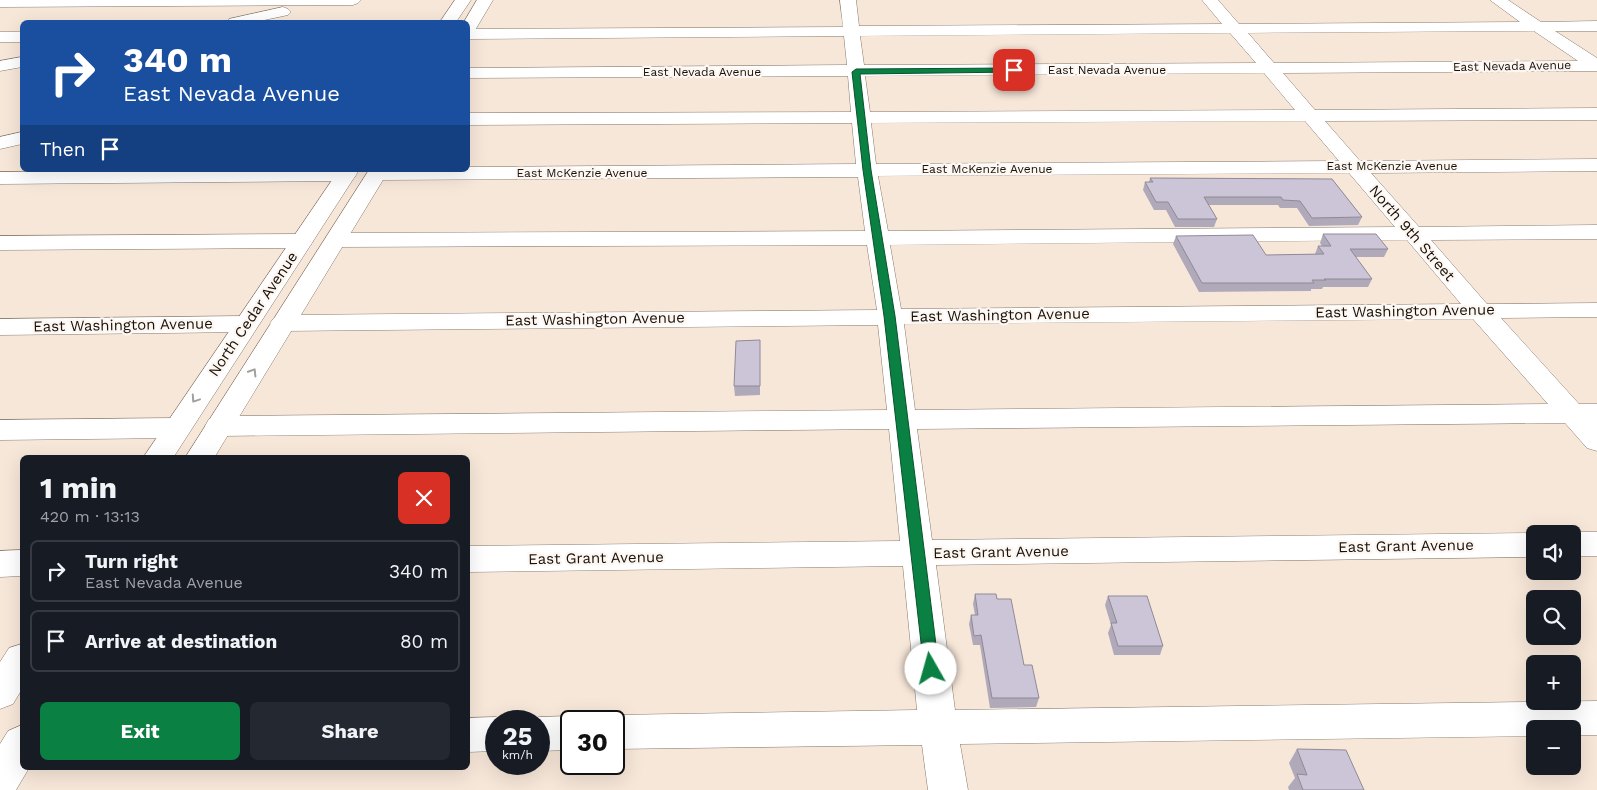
<!DOCTYPE html>
<html lang="en">
<head>
<meta charset="utf-8">
<style>
	body { margin:0; font-family:"Work Sans",sans-serif; background:#242831; color:#f1f3f6; height:100vh; display:flex; flex-direction:column; font-size:19px; white-space:nowrap }
	* { box-sizing:border-box; margin:0 }
	p { font-size:16px; color:#9ea1a6 }
	.icon { flex:none; width:28px; height:28px; fill:none; stroke:currentColor; stroke-width:2; stroke-linecap:round; stroke-linejoin:round }
	.map { position:relative; flex:1; overflow:hidden }
	.side { position:absolute; left:20px; top:455px; width:450px; height:315px; display:flex; flex-direction:column; background:#171b24; border-radius:8px; box-shadow:0 5px 20px #0002 }
	.side>* { flex:none }
	.guide { position:absolute; left:20px; top:20px; width:450px; height:152px; border-radius:8px; box-shadow:0 5px 20px #0002; background:#1a4fa0; color:#fff; overflow:hidden }
	.buttons { position:absolute; left:1526px; top:525px; display:grid; gap:10px }
	.buttons a { display:grid; place-items:center; width:55px; height:55px; border-radius:8px; background:#171b24; box-shadow:0 5px 20px #0002; font-size:25px }
	.speed { position:absolute; left:485px; top:710px; display:flex; gap:10px; font-size:25px; font-weight:700; text-align:center }
	.speed>* { display:grid; place-content:center; width:65px; height:65px; border-radius:50%; background:#171b24; box-shadow:0 5px 20px #0002; line-height:1 }
	.speed small { font-size:12px; font-weight:400 }
	.speed .limit { border:2px solid #111; border-radius:8px; background:#fff; color:#111 }
	.pin { position:absolute; display:grid; place-items:center; width:42px; height:42px; color:#fff; margin:-21px; border-radius:10px; box-shadow:0 2px 8px #0006 }
	.me { position:absolute; width:55px; margin:-28px; rotate:353deg; stroke-linejoin:round; filter:drop-shadow(0 0 4px #0008) }
	.turn { display:flex; align-items:center; gap:18px; height:105px; padding:0 20px; font-size:22px }
	.turn .icon { width:65px; height:65px; stroke-width:2.5 }
	.turn b { display:block; font-size:35px; line-height:42px }
	.then { display:flex; align-items:center; height:48px; padding:0 20px; background:#0003; gap:10px; font-size:19px }
	.round { display:grid; place-items:center; flex:none; width:52px; height:52px; border-radius:8px; background:#242831 }
	.head { display:flex; align-items:center; justify-content:space-between; height:85px; padding:0 20px }
	h1 { font-size:30px; font-weight:700; line-height:38px }
	.primary-button { display:flex; gap:10px; margin-top:auto; padding:10px 20px }
	.primary-button a { flex:1; height:58px; border-radius:8px; background:#0b8043; color:#fff; font-size:20px; font-weight:700; line-height:58px; text-align:center }
	.primary-button a+a { background:#242831; color:#f1f3f6 }
	ul { padding:0; list-style:none }
	li { display:flex; align-items:center; gap:15px; height:62px; margin:0 10px 8px; padding:0 10px; border:2px solid #363941; border-radius:8px }
	li div { flex:1 }
	li b { display:block; font-size:19px }
	li em { font-style:normal }
	.map>svg:first-child { display:block }
	.lines { fill:none; stroke-linecap:round; stroke-linejoin:round }
	.minor-casing { stroke:#86786b; stroke-width:1 }
	.major-casing { stroke:#86786b; stroke-width:1 }
	.minor { fill:#fff; fill-rule:evenodd }
	.major { fill:#fff; fill-rule:evenodd }
	.wall { fill:#afa9b9 }
	.building { fill:#ccc5d7; stroke:#8f8a96 }
	.oneway { stroke:#a2a09e }
	.route { fill:#0b8043; stroke:#07532c }
	.labels { text-anchor:middle; dominant-baseline:central; stroke-width:4.5; stroke-linejoin:round; paint-order:stroke }
	.far-street-label { font-size:12px; fill:#16110c; stroke:#fdf6f1 }
	.street-label { font-size:15px; fill:#16110c; stroke:#fdf6f1 }
</style>
</head>
<body>
<div class="map">
<svg width="1597" height="790" viewBox="0 0 1597 790">
	<rect width="100%" height="100%" fill="#f7e7d9"/>
	<g class="lines">
		<g class="minor-casing">
			<g id="minor">
				<path d="M0,0H361L358,3L353,5L0,7Z"/>
				<path d="M840,0H856L859,26L1222,24L1202,0H1218L1239,24L1520,22L1490,0H1508L1541,22L1597,21V31H1555L1597,58V71L1283,73L1315,110L1597,108V120L1325,121L1360,161L1597,159V171L1371,173L1419,227L1597,225V239L1431,240L1487,304L1597,303V317L1501,318L1579,404H1597V451L1587,448L1565,423L917,429L932,540L1535,533L1539,534H1535V557L936,565L955,710L1597,701V735H1572V729H1535V736L960,744L968,790H928L922,745L614,749V721H600L614,715L917,710L903,566L468,572V546L900,541L889,429L219,436L209,433L205,426L209,419L219,416L887,410L878,325L283,331L274,328L270,323L274,318L283,315L877,310L867,245L336,247L328,245L325,240L328,235L336,233L865,231L858,177L377,180L370,178L367,174L369,170H468V167L856,164L852,123L468,125V113L851,112L848,76L468,78V68L847,65L844,36L468,39V29L843,27ZM1534,31L1578,61L1274,63L1248,33ZM1230,33L1256,63L864,65L860,36ZM1264,73L1295,110L870,112L865,76ZM1305,121L1339,161L876,164L871,123ZM1349,173L1395,227L888,231L878,176ZM1407,240L1461,304L901,309L890,245ZM1473,319L1548,404L915,410L904,324Z"/>
				<path d="M283,7L288,9L291,12L288,15L255,22H227L229,19Z"/>
				<rect x="0" y="32" width="22" height="10"/>
				<path d="M22,57V67L0,71V61Z"/>
				<path d="M22,132V144L0,149V137Z"/>
				<path d="M210,170H351L356,175L353,179L346,181L0,184V172Z"/>
				<path d="M302,234L310,236L313,241L310,246L302,248L0,250V236Z"/>
				<path d="M246,316L255,319L259,324L255,329L246,332L0,335V319Z"/>
				<path d="M176,418L186,421L190,428L186,435L176,438L0,440V420Z"/>
				<path d="M1572,532H1597V556H1572V534H1565Z"/>
				<path d="M22,550V576L0,577V551Z"/>
				<path d="M571,716L585,721H571V750L539,751V721H527L539,717Z"/>
				<path d="M496,717L508,721H496V751L468,752V718Z"/>
			</g>
		</g>
		<g class="major-casing">
			<g id="major">
				<path d="M455,0H471L456,22H440Z"/>
				<path d="M477,0H493L474,32L468,34V22H464Z"/>
				<path d="M339,170H359L173,458H143Z"/>
				<path d="M369,170H389L214,458H185Z"/>
				<path d="M22,644V689L13,704L0,709V662L9,648Z"/>
				<path d="M22,725V768H29L16,790H0V744L8,731Z"/>
			</g>
		</g>
		<use href="#minor" class="minor"/>
		<use href="#major" class="major"/>
	</g>
	<g class="wall">
		<path d="M1150,178L1332,179L1362,217L1358,225L1309,226L1297,208H1280L1278,205H1209L1217,219L1214,227H1175L1166,210H1154L1143,190L1145,182H1149Z"/>
		<path d="M1323,234L1388,249L1384,257H1356L1372,279L1368,287H1323L1322,289H1311V291L1199,292L1173,244L1176,236L1266,255L1315,254L1318,246H1322L1320,243Z"/>
		<path d="M760,349V395L735,396L734,386Z"/>
		<path d="M975,594L997,599L1024,665L1039,698L1036,707L990,708L980,645H973L969,624L971,615H975L973,604Z"/>
		<path d="M1108,596L1163,646L1160,655H1114L1108,633L1111,625L1105,605Z"/>
		<path d="M1297,749L1364,790H1289L1288,787L1295,778L1289,763Z"/>
	</g>
	<g class="building">
		<path d="M1150,178L1332,179L1362,217L1312,218L1300,201L1283,200L1281,197H1204L1217,219H1178L1168,202H1156L1145,182H1153Z"/>
		<path d="M1323,234H1376L1388,249H1350L1372,279H1324L1326,280H1312L1314,283H1202L1176,236L1253,235L1266,255L1324,254L1318,246H1331Z"/>
		<path d="M760,340V386H734L736,341Z"/>
		<path d="M975,594H996L997,599H1011L1024,665H1032L1039,698H992L981,635L974,636L971,615H978Z"/>
		<path d="M1108,596H1147L1163,646H1118L1111,623H1117Z"/>
		<path d="M1297,749L1346,750L1364,790H1303L1297,774L1307,775Z"/>
	</g>
	<defs><path id="oneway-chevron" d="M-2-3.5L2.5 0L-2 3.5" fill="none" stroke-width="1.6" stroke-linecap="round" stroke-linejoin="round" transform="scale(1.25)"/></defs>
	<g class="oneway">
		<use href="#oneway-chevron" transform="translate(253 372) rotate(-58)"/>
		<use href="#oneway-chevron" transform="translate(195 399) rotate(124)"/>
	</g>
	<path class="route" d="M1014,68L1017,70L1016,72L860,74L871,170L895,316L939,669L937,674L931,676L926,674L924,669L884,316L863,170L852,72L856,69Z"/>
	<g class="labels">
		<g class="far-street-label">
			<text transform="translate(1512 66) rotate(-1)">East Nevada Avenue</text>
			<text x="1107" y="70">East Nevada Avenue</text>
			<text x="702" y="72">East Nevada Avenue</text>
			<text x="1392" y="166">East McKenzie Avenue</text>
			<text x="987" y="169">East McKenzie Avenue</text>
			<text x="582" y="173">East McKenzie Avenue</text>
		</g>
		<g class="street-label">
			<text transform="translate(1412 233) rotate(49)">North 9th Street</text>
			<text transform="translate(1405 311) rotate(-1)">East Washington Avenue</text>
			<text transform="translate(253 314) rotate(-56)">North Cedar Avenue</text>
			<text transform="translate(1000 315) rotate(-1)">East Washington Avenue</text>
			<text transform="translate(595 319) rotate(-1)">East Washington Avenue</text>
			<text transform="translate(123 325) rotate(-1)">East Washington Avenue</text>
			<text transform="translate(1406 546) rotate(-1)">East Grant Avenue</text>
			<text transform="translate(1001 552) rotate(-1)">East Grant Avenue</text>
			<text transform="translate(596 558) rotate(-1)">East Grant Avenue</text>
		</g>
	</g>
</svg>
<div class="buttons">
<a><svg class="icon" aria-label="sound" viewBox="0 0 24 24"><path d="M4 9h4l5-4v14l-5-4H4zM17 9q2 3 0 6"/></svg></a>
<a><svg class="icon" aria-label="search" viewBox="0 0 24 24"><circle cx="10" cy="10" r="6"/><path d="M15 15l6 6"/></svg></a>
<a>+</a>
<a>−</a>
</div>
<div class="speed"><div>25<small>km/h</small></div><div class="limit">30</div></div>
<div class="pin" style="left:1014px;top:70px;background:#d93025"><svg class="icon" aria-label="arrive" viewBox="0 0 24 24"><path d="M6 21V4h12l-3 4 3 4H6"/></svg></div>
<svg class="me" style="left:931px;top:669px" viewBox="-20 -20 40 40"><circle r="19" fill="#fff"/><path d="M0-13L10 11 0 6-10 11z" fill="#0b8043"/></svg>
<div class="guide">
<div class="turn"><svg class="icon" aria-label="right" viewBox="0 0 24 24"><path d="M7 20v-9h11M14 6l5 5-5 5"/></svg><div><b>340 m</b>East Nevada Avenue</div></div>
<div class="then">Then<svg class="icon" aria-label="arrive" viewBox="0 0 24 24"><path d="M6 21V4h12l-3 4 3 4H6"/></svg></div>
</div>
<section class="side">
<div class="head"><div><h1>1 min</h1><p>420 m · 13:13</p></div><a class="round" style="background:#d93025;color:#fff"><svg class="icon" aria-label="close" viewBox="0 0 24 24"><path d="M6 6l12 12M18 6L6 18"/></svg></a></div>
<ul>
<li><svg class="icon" aria-label="right" viewBox="0 0 24 24"><path d="M7 20v-9h11M14 6l5 5-5 5"/></svg><div><b>Turn right</b><p>East Nevada Avenue</p></div><em>340 m</em></li>
<li><svg class="icon" aria-label="arrive" viewBox="0 0 24 24"><path d="M6 21V4h12l-3 4 3 4H6"/></svg><div><b>Arrive at destination</b></div><em>80 m</em></li>
</ul>
<div class="primary-button"><a>Exit</a><a>Share</a></div>
</section>
</div>
</body>
</html>
